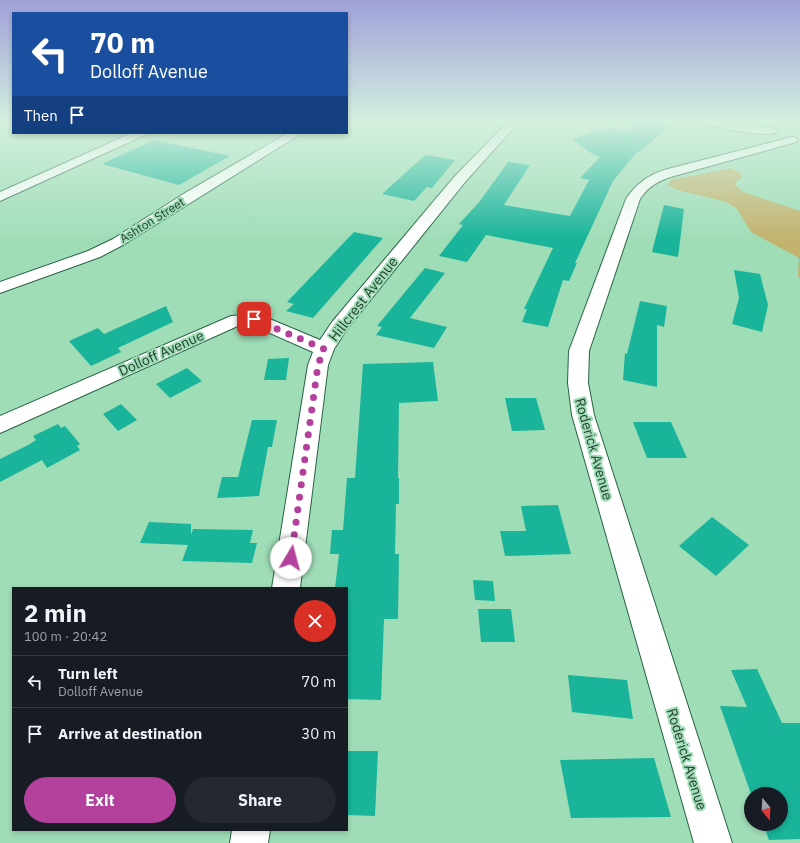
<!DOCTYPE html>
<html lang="en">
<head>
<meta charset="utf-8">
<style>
	body { margin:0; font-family:"IBM Plex Sans",sans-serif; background:#242831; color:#f1f3f6; height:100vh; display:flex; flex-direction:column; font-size:15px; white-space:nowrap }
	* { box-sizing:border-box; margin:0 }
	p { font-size:13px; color:#9ea1a6 }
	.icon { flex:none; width:22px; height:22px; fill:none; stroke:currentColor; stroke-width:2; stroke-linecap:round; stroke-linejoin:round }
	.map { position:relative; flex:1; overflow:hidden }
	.side { position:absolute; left:12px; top:587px; width:336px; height:244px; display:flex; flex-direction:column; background:#171b24; border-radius:0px; box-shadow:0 2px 6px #0003 }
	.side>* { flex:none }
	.guide { position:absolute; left:12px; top:12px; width:336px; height:122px; border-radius:0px; box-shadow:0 2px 6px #0003; background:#1a4fa0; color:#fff; overflow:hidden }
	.needle { width:26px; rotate:162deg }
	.buttons { position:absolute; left:744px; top:787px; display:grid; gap:8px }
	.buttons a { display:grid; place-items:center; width:44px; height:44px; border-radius:50%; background:#171b24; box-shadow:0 2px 6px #0003; font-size:20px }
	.pin { position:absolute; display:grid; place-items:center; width:34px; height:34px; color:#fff; margin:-17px; border-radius:8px; box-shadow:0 2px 6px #0006 }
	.me { position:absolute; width:44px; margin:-22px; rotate:8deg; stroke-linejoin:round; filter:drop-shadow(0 0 3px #0008) }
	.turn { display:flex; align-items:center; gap:14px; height:84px; padding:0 12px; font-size:18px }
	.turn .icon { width:52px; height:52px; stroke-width:2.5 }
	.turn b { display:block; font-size:28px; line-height:34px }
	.then { display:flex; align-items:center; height:38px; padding:0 12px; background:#0003; gap:8px; font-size:15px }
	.round { display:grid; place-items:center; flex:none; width:42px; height:42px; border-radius:21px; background:#242831 }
	.summary { display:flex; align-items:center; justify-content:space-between; height:68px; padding:0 12px }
	h1 { font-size:24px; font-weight:800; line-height:30px }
	.primary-button { display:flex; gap:8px; margin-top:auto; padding:8px 12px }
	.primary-button a { flex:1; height:46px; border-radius:24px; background:#b3419b; color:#fff; font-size:16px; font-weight:800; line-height:46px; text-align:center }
	.primary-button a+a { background:#242831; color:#f1f3f6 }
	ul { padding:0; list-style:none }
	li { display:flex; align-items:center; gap:12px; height:52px; padding:0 12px; border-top:1px solid #363941 }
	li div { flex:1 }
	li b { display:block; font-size:15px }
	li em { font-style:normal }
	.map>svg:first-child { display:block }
	.green { fill:#c2b36f }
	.building { fill:#19b49a }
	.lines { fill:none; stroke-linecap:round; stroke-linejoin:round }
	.minor-casing { stroke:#276343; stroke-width:2 }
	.minor { fill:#fff; fill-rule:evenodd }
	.route { stroke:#b3419b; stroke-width:7; stroke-dasharray:0 12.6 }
	.labels { text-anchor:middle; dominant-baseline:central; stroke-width:4; stroke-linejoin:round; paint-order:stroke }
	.far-street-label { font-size:12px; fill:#243e2e; stroke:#9fddb7 }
	.street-label { font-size:14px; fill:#243e2e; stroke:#9fddb7 }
</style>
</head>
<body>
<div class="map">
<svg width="800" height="843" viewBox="0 0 800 843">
	<rect width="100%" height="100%" fill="#9fddb7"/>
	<path class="green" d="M731,168L741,173L742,178L736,182L735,185L743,192L800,211V279L798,276L799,258L751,232L737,209L727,202L678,190L667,185L671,180Z"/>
	<g class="building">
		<path d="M640,121H675L642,150L637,152L613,181L575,263H577L569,281L563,280L548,327L522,322L527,309H524L553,248L486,235L467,262L439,256L463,225L459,224L480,201L508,162L530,165L504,205L570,216L589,180L580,178L600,157L589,152L572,139L598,129L604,130L613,127L628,131Z"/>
		<path d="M154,140L230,156L179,185L102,164Z"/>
		<path d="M425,155L455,160L432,188L427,187L414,201L382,194Z"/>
		<path d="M664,205L684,209L678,257L652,252Z"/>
		<path d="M354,232L383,238L313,318L286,311L294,304L287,302Z"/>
		<path d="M425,268L445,273L410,318L447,327L434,348L376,335L382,327L377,326Z"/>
		<path d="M734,270L760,274L768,305L762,332L732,324L739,298Z"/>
		<path d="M640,301L667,306L664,327L657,325V387L623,380L625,353L627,354Z"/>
		<path d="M166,306L173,322L118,348L121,352L91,366L69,341L98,328L104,334Z"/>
		<path d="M289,358L286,380H264L268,359Z"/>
		<path d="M433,362L438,401L399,403L398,478H399V504H396L395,554H399L398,619H384L381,700L347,699V588H335L339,554H330L332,530H343L347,478H355L363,364Z"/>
		<path d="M187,368L202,381L170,398L156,384Z"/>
		<path d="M505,398H536L545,430L512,431Z"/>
		<path d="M121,404L137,420L118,431L103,414Z"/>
		<path d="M252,420H277L272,447H268L259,496L217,498L222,477H238Z"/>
		<path d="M633,422H671L687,458H647Z"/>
		<path d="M58,424L61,428L65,426L80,444L77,446L80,450L47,468L42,460L0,482V459L30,444L36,440L33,436Z"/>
		<path d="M558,505L571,554L505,556L500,531H526L521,506Z"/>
		<path d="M712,517L749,545L716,576L679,546Z"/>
		<path d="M149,522L191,524V535L193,529L253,530L250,543H257L252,563L182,561L188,545L140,543Z"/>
		<path d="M473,580L493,581L495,601L475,600Z"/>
		<path d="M478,609H511L515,642H481Z"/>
		<path d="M757,669L782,723H800V839L769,840L763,824H781V794H751L720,706L747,707L731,670Z"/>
		<path d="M568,675L627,680L633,719L572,712Z"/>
		<path d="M347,751H378L375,816L347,815Z"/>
		<path d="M654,758L671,817L571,818L560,760Z"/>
	</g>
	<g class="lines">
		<g class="minor-casing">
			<g id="minor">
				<path d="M5,121H13V126L0,130V123Z"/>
				<path d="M509,121H520L465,182L347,329L334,349L328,365L300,588H272L308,365L313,352L252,325H240L0,433V416L231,316L254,314L260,315L320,340L332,322L455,176Z"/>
				<path d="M698,121C709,121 774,126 779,131C771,140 712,126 699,123Z"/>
				<path d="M132,133H147L145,135L0,201V192Z"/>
				<path d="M288,133H302L123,245L100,257L0,293V282L88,251L113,239L185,193Z"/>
				<path d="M792,137L796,138L798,140L796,142L674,176C660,180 648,186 640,199L589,351L588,383L594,415L732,843H694L572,415L568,383L569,351L626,199C636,184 647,176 664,170Z"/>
				<path d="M232,830H270L268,843H230Z"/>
			</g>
		</g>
		<use href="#minor" class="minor"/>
	</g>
	<linearGradient id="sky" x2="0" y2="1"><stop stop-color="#a0a1d8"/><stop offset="0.51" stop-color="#d4f0df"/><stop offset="1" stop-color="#d4f0df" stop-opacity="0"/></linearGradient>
	<rect width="800" height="239" fill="url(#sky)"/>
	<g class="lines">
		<path class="route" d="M254,319L324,349L318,365L291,558"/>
	</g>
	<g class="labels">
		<g class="far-street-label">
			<text transform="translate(152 220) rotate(-32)">Ashton Street</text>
		</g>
		<g class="street-label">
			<text transform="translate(363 299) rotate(-52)">Hillcrest Avenue</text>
			<text transform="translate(161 353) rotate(-24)">Dolloff Avenue</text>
			<text transform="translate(594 449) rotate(74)">Roderick Avenue</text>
			<text transform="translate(687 759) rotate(73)">Roderick Avenue</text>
		</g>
	</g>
</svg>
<div class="buttons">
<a><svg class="needle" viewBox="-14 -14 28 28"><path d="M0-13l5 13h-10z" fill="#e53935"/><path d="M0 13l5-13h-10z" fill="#9ea1a6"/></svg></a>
</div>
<div class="pin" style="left:254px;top:319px;background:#d93025"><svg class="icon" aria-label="arrive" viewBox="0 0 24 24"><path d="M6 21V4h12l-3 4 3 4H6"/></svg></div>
<svg class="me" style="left:291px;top:558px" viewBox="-20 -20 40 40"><circle r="19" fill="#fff"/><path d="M0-13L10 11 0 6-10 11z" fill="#b3419b"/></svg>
<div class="guide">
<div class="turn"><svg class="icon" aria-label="left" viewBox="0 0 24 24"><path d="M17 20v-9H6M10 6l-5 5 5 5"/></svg><div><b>70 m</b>Dolloff Avenue</div></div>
<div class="then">Then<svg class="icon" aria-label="arrive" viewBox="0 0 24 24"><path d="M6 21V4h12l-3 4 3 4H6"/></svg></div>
</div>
<section class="side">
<div class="summary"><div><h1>2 min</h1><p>100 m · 20:42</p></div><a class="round" style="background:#d93025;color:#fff"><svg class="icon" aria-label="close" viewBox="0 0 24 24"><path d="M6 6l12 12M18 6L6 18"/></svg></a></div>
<ul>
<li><svg class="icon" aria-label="left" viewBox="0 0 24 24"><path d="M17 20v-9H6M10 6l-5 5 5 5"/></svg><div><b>Turn left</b><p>Dolloff Avenue</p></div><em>70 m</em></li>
<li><svg class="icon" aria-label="arrive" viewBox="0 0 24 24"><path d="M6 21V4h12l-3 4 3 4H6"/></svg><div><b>Arrive at destination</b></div><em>30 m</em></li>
</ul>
<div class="primary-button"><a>Exit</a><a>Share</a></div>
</section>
</div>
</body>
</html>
